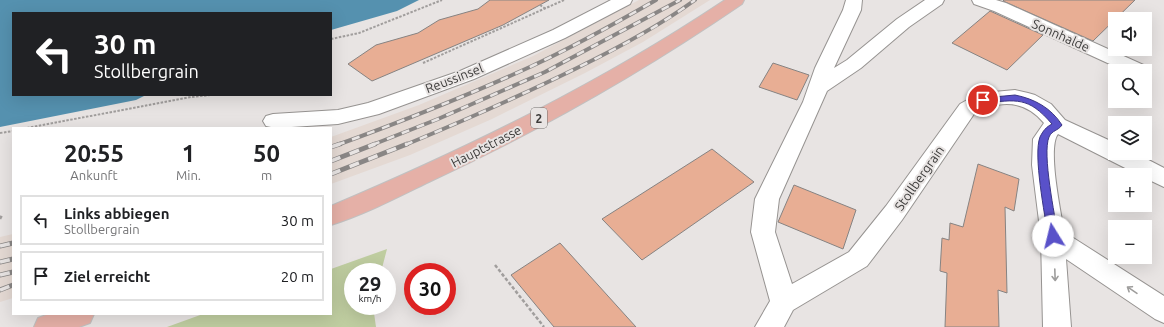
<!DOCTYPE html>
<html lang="de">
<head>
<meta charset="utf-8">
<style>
	body { margin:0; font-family:Ubuntu,sans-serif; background:#f2f2f2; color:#202124; height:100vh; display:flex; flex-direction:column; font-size:15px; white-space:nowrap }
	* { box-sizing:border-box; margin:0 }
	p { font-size:13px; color:#757577 }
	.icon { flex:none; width:22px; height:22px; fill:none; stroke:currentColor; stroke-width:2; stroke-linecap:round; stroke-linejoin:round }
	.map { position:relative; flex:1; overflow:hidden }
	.panel { position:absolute; left:12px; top:127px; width:320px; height:188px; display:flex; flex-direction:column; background:#fff; border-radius:0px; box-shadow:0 4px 16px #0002 }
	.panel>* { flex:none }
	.banner { position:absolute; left:12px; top:12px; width:320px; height:84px; border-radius:0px; box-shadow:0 4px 16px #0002; background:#202124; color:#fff; overflow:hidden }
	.controls { position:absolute; left:1108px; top:12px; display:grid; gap:8px }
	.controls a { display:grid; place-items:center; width:44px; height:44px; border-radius:0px; background:#fff; box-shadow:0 4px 16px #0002; font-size:20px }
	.speed { position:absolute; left:344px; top:263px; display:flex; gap:8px; font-size:20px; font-weight:700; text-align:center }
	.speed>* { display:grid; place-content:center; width:52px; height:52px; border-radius:50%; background:#fff; box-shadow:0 4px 16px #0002; line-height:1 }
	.speed small { font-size:10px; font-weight:400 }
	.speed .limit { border:6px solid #d22; background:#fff; color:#111 }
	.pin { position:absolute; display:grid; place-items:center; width:34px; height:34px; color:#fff; margin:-17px; border:2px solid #fff; border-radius:50%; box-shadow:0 1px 4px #0007 }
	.me { position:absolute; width:44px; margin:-22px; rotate:351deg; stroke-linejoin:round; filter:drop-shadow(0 0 3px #0008) }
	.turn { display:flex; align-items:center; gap:14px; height:84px; padding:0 16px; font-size:18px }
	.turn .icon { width:52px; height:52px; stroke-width:2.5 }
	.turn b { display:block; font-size:28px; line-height:34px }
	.eta { display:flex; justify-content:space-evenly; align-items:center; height:68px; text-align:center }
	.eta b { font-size:24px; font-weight:700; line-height:28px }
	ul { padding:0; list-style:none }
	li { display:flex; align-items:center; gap:12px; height:50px; margin:0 8px 6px; padding:0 8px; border:2px solid #e0e0e0; border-radius:0px }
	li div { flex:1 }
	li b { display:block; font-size:15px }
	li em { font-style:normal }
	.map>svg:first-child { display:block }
	.built { fill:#e4d9d3 }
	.green { fill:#bfcda0 }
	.water { fill:#5591af }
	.building { fill:#e8ae94; stroke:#868382 }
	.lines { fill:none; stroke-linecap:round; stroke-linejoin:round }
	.minor-casing { stroke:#969391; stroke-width:2 }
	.major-casing { stroke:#c1c0c0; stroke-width:2 }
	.path-far1 { stroke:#a19e9d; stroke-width:2; stroke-dasharray:2.5 1.5; stroke-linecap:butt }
	.path { stroke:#a19e9d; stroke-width:2.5; stroke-dasharray:3.5 2; stroke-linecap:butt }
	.minor { fill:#fff; fill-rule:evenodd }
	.major { fill:#e5b0a7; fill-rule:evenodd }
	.rail-far1-casing { stroke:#898685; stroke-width:4 }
	.rail-casing { stroke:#898685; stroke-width:5 }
	.rail-far1 { stroke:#e8e4e3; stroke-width:2.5; stroke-dasharray:8; stroke-linecap:butt }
	.rail { stroke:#e8e4e3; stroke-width:3.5; stroke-dasharray:10; stroke-linecap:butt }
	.oneway { stroke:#9e9d9c }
	.route { fill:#5951c9; stroke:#3a3583 }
	.labels { text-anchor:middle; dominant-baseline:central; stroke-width:4; stroke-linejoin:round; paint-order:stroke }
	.shield { fill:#e8e4e3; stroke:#706e6d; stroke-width:1 }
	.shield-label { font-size:12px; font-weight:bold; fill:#3c3b3a }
	.street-label { font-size:13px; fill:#3c3b3a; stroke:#e8e4e3 }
</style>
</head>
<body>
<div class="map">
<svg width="1164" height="327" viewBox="0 0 1164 327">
	<rect width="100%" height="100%" fill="#e8e4e3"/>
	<g class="built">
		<path d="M639,0H710L643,42L585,73L492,119L410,155L331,184V137L419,105L533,56Z"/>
		<path d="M13,234V298L0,302V237Z"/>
	</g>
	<path class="green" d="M387,249L381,272H353V306H373L376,327H167L203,314H331V269Z"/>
	<path class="water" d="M0,0H419L397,11L331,30V13H13V95H146L136,100L0,127Z"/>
	<g class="building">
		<path d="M490,0H549L503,25L372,81L348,64L376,45L418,33L439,20L478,9Z"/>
		<path d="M1135,0L1093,41L1003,1L1004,0Z"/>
		<path d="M990,11L1043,35L1007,70L952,43Z"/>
		<path d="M773,63L809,75L797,100L759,87Z"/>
		<path d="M712,149L754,182L642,260L602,219Z"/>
		<path d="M978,164L1019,179L1014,211L1005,207L1007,293L998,290L999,327H945L947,273L940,271L942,238L949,240L950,223L963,227Z"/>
		<path d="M794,185L856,210L843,249L778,222Z"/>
		<path d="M560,243L636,327H554L511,275Z"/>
	</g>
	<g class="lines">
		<g class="minor-casing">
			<g id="minor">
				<path d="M611,0H632L630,4L565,38L474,79L379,114L338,124L276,128L266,126L263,121L266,116L273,114L338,110L368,103L460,71L553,30Z"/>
				<path d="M846,0H862L861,10L834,68L847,60L897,19L925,0H944L942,4L909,27L861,68L827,91L779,199L775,232L792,284L849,252L886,206L960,104L976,95L983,93L1015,90L1028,93L1035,95L1051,104L1065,120L1115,143V153H1135L1164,168V187L1145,178V175H1139L1058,134C1047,148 1061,212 1064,232L1164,296V323L1155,319L1066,259L1071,327H1043L1041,237L1032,165L1033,139L1044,123C1025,100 1000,99 974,114L902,220L867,266L793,310L784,327H755L770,301L751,232L755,199L803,102L815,68L843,10Z"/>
				<path d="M972,0H996L1006,3L1148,67L1151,71L1148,75L1145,76V71H1125L994,11L974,4Z"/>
			</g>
		</g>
		<g class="major-casing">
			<g id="major">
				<path d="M725,0H744L742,4C644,71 541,130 433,180C400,196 366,214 331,225V206C468,148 601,83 725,0Z"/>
				<path d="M49,314H94L90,323L79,327H34L38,318Z"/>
			</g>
		</g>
		<g class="path-far1">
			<path d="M540,5L546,9"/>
			<path d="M331,39L359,33L442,0"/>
			<path d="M423,63L564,0"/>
			<path d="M27,128L191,97L211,95"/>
			<path d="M0,133L13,131"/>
		</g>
		<g class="path">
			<path d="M0,219L2,215"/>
			<path d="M495,265L544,327"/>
		</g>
		<use href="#minor" class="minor"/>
		<use href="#major" class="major"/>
		<g class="rail-far1-casing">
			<g id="rail-far1">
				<path d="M337,145C403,121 469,95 532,66C575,46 616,23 656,0"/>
				<path d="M372,145L438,119L545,72L680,0"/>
				<path d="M405,145C463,121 520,96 577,68C618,48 658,27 695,0"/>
			</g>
		</g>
		<g class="rail-casing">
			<g id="rail">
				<path d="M331,147L340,144"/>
				<path d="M331,161L375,144"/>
				<path d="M331,174L407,144"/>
				<path d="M0,246L13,243"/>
				<path d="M0,262L13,259"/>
				<path d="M0,275L13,272"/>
				<path d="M0,290L13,285"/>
			</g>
		</g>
		<use href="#rail-far1" class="rail-far1"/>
		<use href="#rail" class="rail"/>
	</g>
	<defs><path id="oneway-shaft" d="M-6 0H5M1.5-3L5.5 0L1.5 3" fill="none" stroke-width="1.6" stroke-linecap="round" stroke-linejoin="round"/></defs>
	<g class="oneway">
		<use href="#oneway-shaft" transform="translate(1055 275) rotate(88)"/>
		<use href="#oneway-shaft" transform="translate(1132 290) rotate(-146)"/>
	</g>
	<path class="route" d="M1015,95C1035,99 1051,108 1062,125C1058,131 1052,130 1049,137C1042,154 1055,216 1058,236L1057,239L1053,241L1050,239L1048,236C1045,215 1033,155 1040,137C1043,131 1046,127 1052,124C1028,96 1017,100 983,103L979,100L983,98Z"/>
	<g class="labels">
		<rect class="shield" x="531" y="108" width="16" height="20" rx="3"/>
		<g class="shield-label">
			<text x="539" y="118">2</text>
		</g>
		<g class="street-label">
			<text transform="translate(1061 35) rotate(24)">Sonnhalde</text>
			<text transform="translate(454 78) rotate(-21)">Reussinsel</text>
			<text transform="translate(486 146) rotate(-27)">Hauptstrasse</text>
			<text transform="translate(919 178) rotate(-55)">Stollbergrain</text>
		</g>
	</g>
</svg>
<div class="controls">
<a><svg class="icon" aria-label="sound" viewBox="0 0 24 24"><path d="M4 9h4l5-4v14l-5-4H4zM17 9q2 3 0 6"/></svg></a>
<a><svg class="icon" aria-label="search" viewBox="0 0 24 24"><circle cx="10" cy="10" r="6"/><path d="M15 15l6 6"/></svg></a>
<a><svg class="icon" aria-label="layers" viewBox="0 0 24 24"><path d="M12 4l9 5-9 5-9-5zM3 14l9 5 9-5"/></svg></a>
<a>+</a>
<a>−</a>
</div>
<div class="speed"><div>29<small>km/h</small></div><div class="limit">30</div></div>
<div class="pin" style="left:983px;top:100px;background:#d93025"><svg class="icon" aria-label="arrive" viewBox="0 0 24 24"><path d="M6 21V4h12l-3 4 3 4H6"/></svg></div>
<svg class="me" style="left:1053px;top:236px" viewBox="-20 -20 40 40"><circle r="19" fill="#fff"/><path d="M0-13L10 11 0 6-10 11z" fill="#5951c9"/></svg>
<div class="banner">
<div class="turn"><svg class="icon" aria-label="left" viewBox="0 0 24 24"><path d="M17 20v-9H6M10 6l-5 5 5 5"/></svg><div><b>30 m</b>Stollbergrain</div></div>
</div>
<section class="panel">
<div class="eta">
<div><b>20:55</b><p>Ankunft</p></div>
<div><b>1</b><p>Min.</p></div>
<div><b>50</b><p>m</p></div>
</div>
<ul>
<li><svg class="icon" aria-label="left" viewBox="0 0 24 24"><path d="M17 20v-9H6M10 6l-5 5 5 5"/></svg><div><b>Links abbiegen</b><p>Stollbergrain</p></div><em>30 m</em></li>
<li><svg class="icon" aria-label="arrive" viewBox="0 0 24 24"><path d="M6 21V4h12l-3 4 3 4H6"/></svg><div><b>Ziel erreicht</b></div><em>20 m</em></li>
</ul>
</section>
</div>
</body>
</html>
